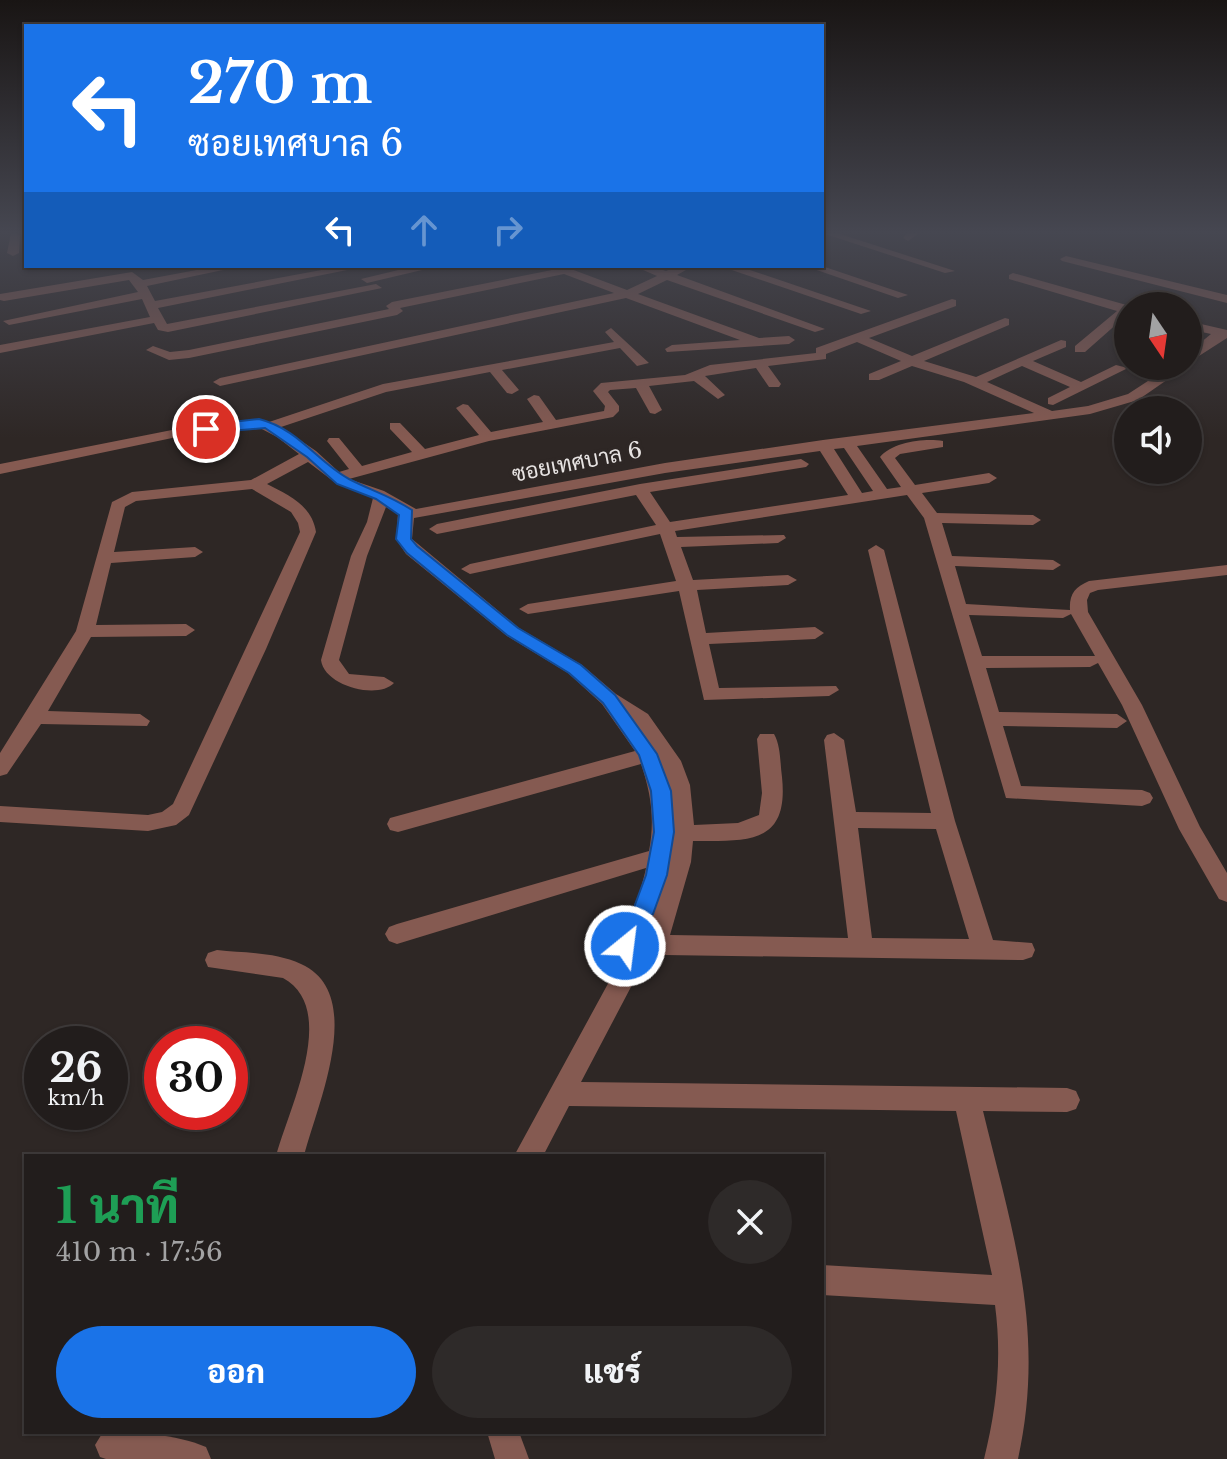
<!DOCTYPE html>
<html lang="th">
<head>
<meta charset="utf-8">
<style>
	body { margin:0; font-family:"Libre Baskerville",Sarabun,serif; background:#2e2a29; color:#f1f3f6; height:100vh; display:flex; flex-direction:column; font-size:30px; white-space:nowrap }
	* { box-sizing:border-box; margin:0 }
	p { font-size:26px; color:#a2a2a3 }
	.icon { flex:none; width:44px; height:44px; fill:none; stroke:currentColor; stroke-width:2; stroke-linecap:round; stroke-linejoin:round }
	.map { position:relative; flex:1; overflow:hidden }
	.side { position:absolute; left:24px; top:1154px; width:800px; height:280px; display:flex; flex-direction:column; background:#221d1c; border-radius:0px; box-shadow:0 2px 6px #0004,0 0 0 2px #3f3b3b }
	.side>* { flex:none }
	.hud { position:absolute; left:24px; top:24px; width:800px; height:244px; border-radius:0px; box-shadow:0 2px 6px #0004,0 0 0 2px #3f3b3b; background:#1a73e8; color:#fff; overflow:hidden }
	.needle { width:52px; rotate:167deg }
	.fabs { position:absolute; left:1114px; top:292px; display:grid; gap:16px }
	.fabs a { display:grid; place-items:center; width:88px; height:88px; border-radius:50%; background:#221d1c; box-shadow:0 2px 6px #0004,0 0 0 2px #3f3b3b; font-size:40px }
	.speed { position:absolute; left:24px; top:1026px; display:flex; gap:16px; font-size:40px; font-weight:700; text-align:center }
	.speed>* { display:grid; place-content:center; width:104px; height:104px; border-radius:50%; background:#221d1c; box-shadow:0 2px 6px #0004,0 0 0 2px #3f3b3b; line-height:1 }
	.speed small { font-size:20px; font-weight:400 }
	.speed .limit { border:12px solid #d22; background:#fff; color:#111 }
	.pin { position:absolute; display:grid; place-items:center; width:68px; height:68px; color:#fff; margin:-34px; border:4px solid #fff; border-radius:50%; box-shadow:0 2px 8px #0007 }
	.me { position:absolute; width:88px; margin:-44px; rotate:29deg; stroke-linejoin:round; filter:drop-shadow(0 0 6px #0008) }
	.turn { display:flex; align-items:center; gap:28px; height:168px; padding:0 32px; font-size:36px }
	.turn .icon { width:104px; height:104px; stroke-width:2.5 }
	.turn b { display:block; font-size:56px; line-height:68px }
	.lanes { display:flex; align-items:center; height:76px; padding:0 32px; background:#0003; justify-content:center; gap:40px; direction:ltr }
	.lanes .off { opacity:.35 }
	.round { display:grid; place-items:center; flex:none; width:84px; height:84px; border-radius:42px; background:#2e2a29 }
	.summary { display:flex; align-items:center; justify-content:space-between; height:136px; padding:0 32px }
	h1 { font-size:48px; font-weight:800; line-height:60px; color:#1e9e55 }
	.cta { display:flex; gap:16px; margin-top:auto; padding:16px 32px }
	.cta a { flex:1; height:92px; border-radius:48px; background:#1a73e8; color:#fff; font-size:32px; font-weight:800; line-height:92px; text-align:center }
	.cta a+a { background:#2e2a29; color:#f1f3f6 }
	.map>svg:first-child { display:block }
	.lines { fill:none; stroke-linecap:round; stroke-linejoin:round }
	.street { fill:#855a51; fill-rule:evenodd }
	.route { fill:#1a73e8; stroke:#114b97; stroke-width:2 }
	.labels { text-anchor:middle; dominant-baseline:central; stroke-width:7; stroke-linejoin:round; paint-order:stroke }
	.far-street-label { font-size:22px; fill:#e7e3e2; stroke:#2e2725 }
</style>
</head>
<body>
<div class="map">
<svg width="1227" height="1459" viewBox="0 0 1227 1459">
	<rect width="100%" height="100%" fill="#2e2725"/>
	<g class="lines">
		<g class="street">
			<path d="M11,233L20,235L19,253L13,256L7,253Z"/>
			<path d="M822,233H837L955,271L945,273Z"/>
			<path d="M907,233H919L908,241L903,238Z"/>
			<path d="M1066,256L1227,295V303L1062,261L1060,259Z"/>
			<path d="M218,266H242L147,286L155,301L343,266L362,267L158,308L167,324L376,284L382,288L168,332L158,330L154,323L0,353V345L150,317L142,299L9,325L3,321L138,292L129,280L4,301L0,300V294L132,272L143,280Z"/>
			<path d="M415,266H439L367,283L361,279Z"/>
			<path d="M546,266H563L627,290L657,276L634,266H651L666,271L678,266H693L677,275L825,329L815,332L667,280L638,294L759,338L789,336L795,340L789,344L667,352L665,349L672,345L740,340L626,298L220,386L213,382L220,378L614,293L564,274L400,308L403,311L397,315L189,358L169,360L146,350L153,346L170,352L189,350L389,309L386,306L392,302L552,270Z"/>
			<path d="M720,266H738L871,311L861,314Z"/>
			<path d="M805,266H822L908,295L898,298Z"/>
			<path d="M1013,273L1130,306L1128,314L1085,352H1075V346L1117,311L1009,279V275Z"/>
			<path d="M952,299L956,300V306L869,338L912,356L1005,318L1009,319V325L924,361L976,377L1061,340L1066,341V347L1033,361L1081,382L1116,365L1128,368L1053,405L1048,404V398L1070,387L1022,366L987,382L1052,411L1088,406L1128,394L1171,366H1187L1138,400L1090,414L857,446L887,489L901,487L880,457C893,442 924,438 943,441V447L900,454L895,458L915,485L989,473L997,478L989,483L922,493L937,513L1033,515L1041,520L1033,525L942,523L952,556L1053,560L1061,565L1053,570L955,566L966,604L1070,610C1069,594 1075,587 1089,581L1227,565V575L1098,590L1090,593L1087,600L1088,612L1142,705L1200,827L1227,873V902L1219,899L1179,829L1122,705L1098,663L1090,667L986,668L999,712L1117,714L1127,721L1117,728L1003,726L1021,786L1142,790L1150,793L1153,798L1150,803L1142,806L1006,798L924,518L907,495L675,531L677,537L784,535L786,538L778,543L681,547L693,580L788,575L797,580L788,585L697,590L706,633L815,627L824,633L815,639L709,644L719,688L836,686L839,690L829,696L704,700L679,591L528,614L519,609L528,604L676,581L660,534L470,574L461,569L470,564L656,525L636,495L437,534L429,529L437,524L640,484L801,459L809,464L806,467L650,492L670,522L848,495L820,451L665,473L414,518L412,539L519,628L582,665L616,694L648,714L681,761L690,785L694,825L738,823L759,815L762,793L757,739L760,734H774C781,746 780,763 782,777C789,845 748,841 693,841L691,862L670,935L848,938L824,740L827,735L834,733L844,740L856,812L931,813L868,550L876,545L884,550L955,821L993,940L1032,943L1035,950L1032,957L1023,960L665,955L658,961L642,966L581,1082L1067,1088L1076,1091L1080,1100L1076,1109L1067,1112L983,1111C1013,1234 1046,1331 1018,1459H984C997,1407 1002,1358 995,1305L822,1295V1265L992,1275L956,1111L569,1106L543,1156H514L622,958C605,933 618,931 630,912C638,900 643,882 646,868L397,944L389,941L385,934L389,927L397,924L649,851C655,820 651,793 641,764L398,832L390,830L387,824L390,818L635,751L602,704L568,673L507,636L406,554L396,539L398,514L386,507L367,556L339,660L349,674L384,677L394,683C378,700 324,686 321,660L351,556L367,522L373,498L337,484L308,462L267,484C288,495 312,505 316,532L266,649L189,815L176,825L148,831L0,822V806L148,815L162,812L173,804L300,532L298,523L291,512L252,489L136,501L125,507L114,552L195,547L203,552L195,557L111,563L96,625L186,624L195,630L186,636L91,637L48,711L140,714L150,721L147,726L41,724L7,774L0,776V753L76,631L112,502L132,492L251,480L299,454L277,437L258,427L177,437L0,474V464L177,429L259,419L269,422L383,384L614,342L605,332L611,328L649,363L637,366L620,348L502,370L519,390L512,394L507,393L490,372L386,392L281,427L316,451L339,472L349,469L327,441L329,438H339L362,466L412,452L390,429V423H400L425,449L479,435L456,408L463,404L468,405L491,432L543,422L527,399L534,395L539,396L556,420L604,411L605,406L593,391L601,383L685,375L710,365L816,353V348ZM857,342L901,361L869,374V380H879L912,366L964,382L1034,413L823,440L665,463L416,509L384,491L349,479L489,441L613,417L619,411V406L608,392L610,390L636,388L650,413L655,414L662,410L649,386L694,381L718,399L725,395L705,376L756,368L769,387H779L781,384L768,366L826,359V354ZM844,448L873,491L862,493L834,449ZM1071,614L1095,656H982L969,615L1063,618ZM858,828L936,829L969,939L872,938ZM642,932L647,941L641,946L637,937Z"/>
			<path d="M1188,321L1227,330V338L1188,363V353L1211,334L1188,329Z"/>
			<path d="M217,950C245,953 275,952 301,964C368,994 316,1107 304,1156H276C288,1110 340,1009 283,978L208,967L205,960L208,953Z"/>
			<path d="M103,1432C137,1432 175,1434 206,1447L211,1459H106L100,1457L95,1445Z"/>
			<path d="M487,1432H519L529,1459H495Z"/>
		</g>
	</g>
	<linearGradient id="sky" x2="0" y2="1"><stop stop-color="#191514"/><stop offset="0.53" stop-color="#464751"/><stop offset="1" stop-color="#464751" stop-opacity="0"/></linearGradient>
	<rect width="1227" height="438" fill="url(#sky)"/>
	<path class="route" d="M259,419C299,429 317,462 349,479C372,491 389,495 412,510L411,539L417,546L518,628L581,665L615,695L657,754L671,791L674,832L667,875L653,914L635,936L633,952L625,955L617,952L613,934L633,910L646,875L654,832L651,791L639,755L603,703L569,673L507,635L407,553L396,539L399,515L376,499L337,484L307,457L265,428L206,433L199,429L206,425Z"/>
	<g class="labels">
		<g class="far-street-label">
			<text transform="translate(577 462) rotate(-11)">ซอยเทศบาล 6</text>
		</g>
	</g>
</svg>
<div class="fabs">
<a><svg class="needle" viewBox="-14 -14 28 28"><path d="M0-13l5 13h-10z" fill="#e53935"/><path d="M0 13l5-13h-10z" fill="#a2a2a3"/></svg></a>
<a><svg class="icon" aria-label="sound" viewBox="0 0 24 24"><path d="M4 9h4l5-4v14l-5-4H4zM17 9q2 3 0 6"/></svg></a>
</div>
<div class="speed"><div>26<small>km/h</small></div><div class="limit">30</div></div>
<div class="pin" style="left:206px;top:429px;background:#d93025"><svg class="icon" aria-label="arrive" viewBox="0 0 24 24"><path d="M6 21V4h12l-3 4 3 4H6"/></svg></div>
<svg class="me" style="left:625px;top:946px" viewBox="-20 -20 40 40"><circle r="17" fill="#1a73e8" stroke="#fff" stroke-width="3"/><path d="M0-11L8 9 0 5-8 9z" fill="#fff"/></svg>
<div class="hud">
<div class="turn"><svg class="icon" aria-label="left" viewBox="0 0 24 24"><path d="M17 20v-9H6M10 6l-5 5 5 5"/></svg><div><b>270 m</b>ซอยเทศบาล 6</div></div>
<div class="lanes"><svg class="icon" aria-label="left" viewBox="0 0 24 24"><path d="M17 20v-9H6M10 6l-5 5 5 5"/></svg><svg class="icon off" aria-label="ahead" viewBox="0 0 24 24"><path d="M12 20V5M6 11l6-6 6 6"/></svg><svg class="icon off" aria-label="right" viewBox="0 0 24 24"><path d="M7 20v-9h11M14 6l5 5-5 5"/></svg></div>
</div>
<section class="side">
<div class="summary"><div><h1>1 นาที</h1><p>410 m · 17:56</p></div><a class="round"><svg class="icon" aria-label="close" viewBox="0 0 24 24"><path d="M6 6l12 12M18 6L6 18"/></svg></a></div>
<div class="cta"><a>ออก</a><a>แชร์</a></div>
</section>
</div>
</body>
</html>
